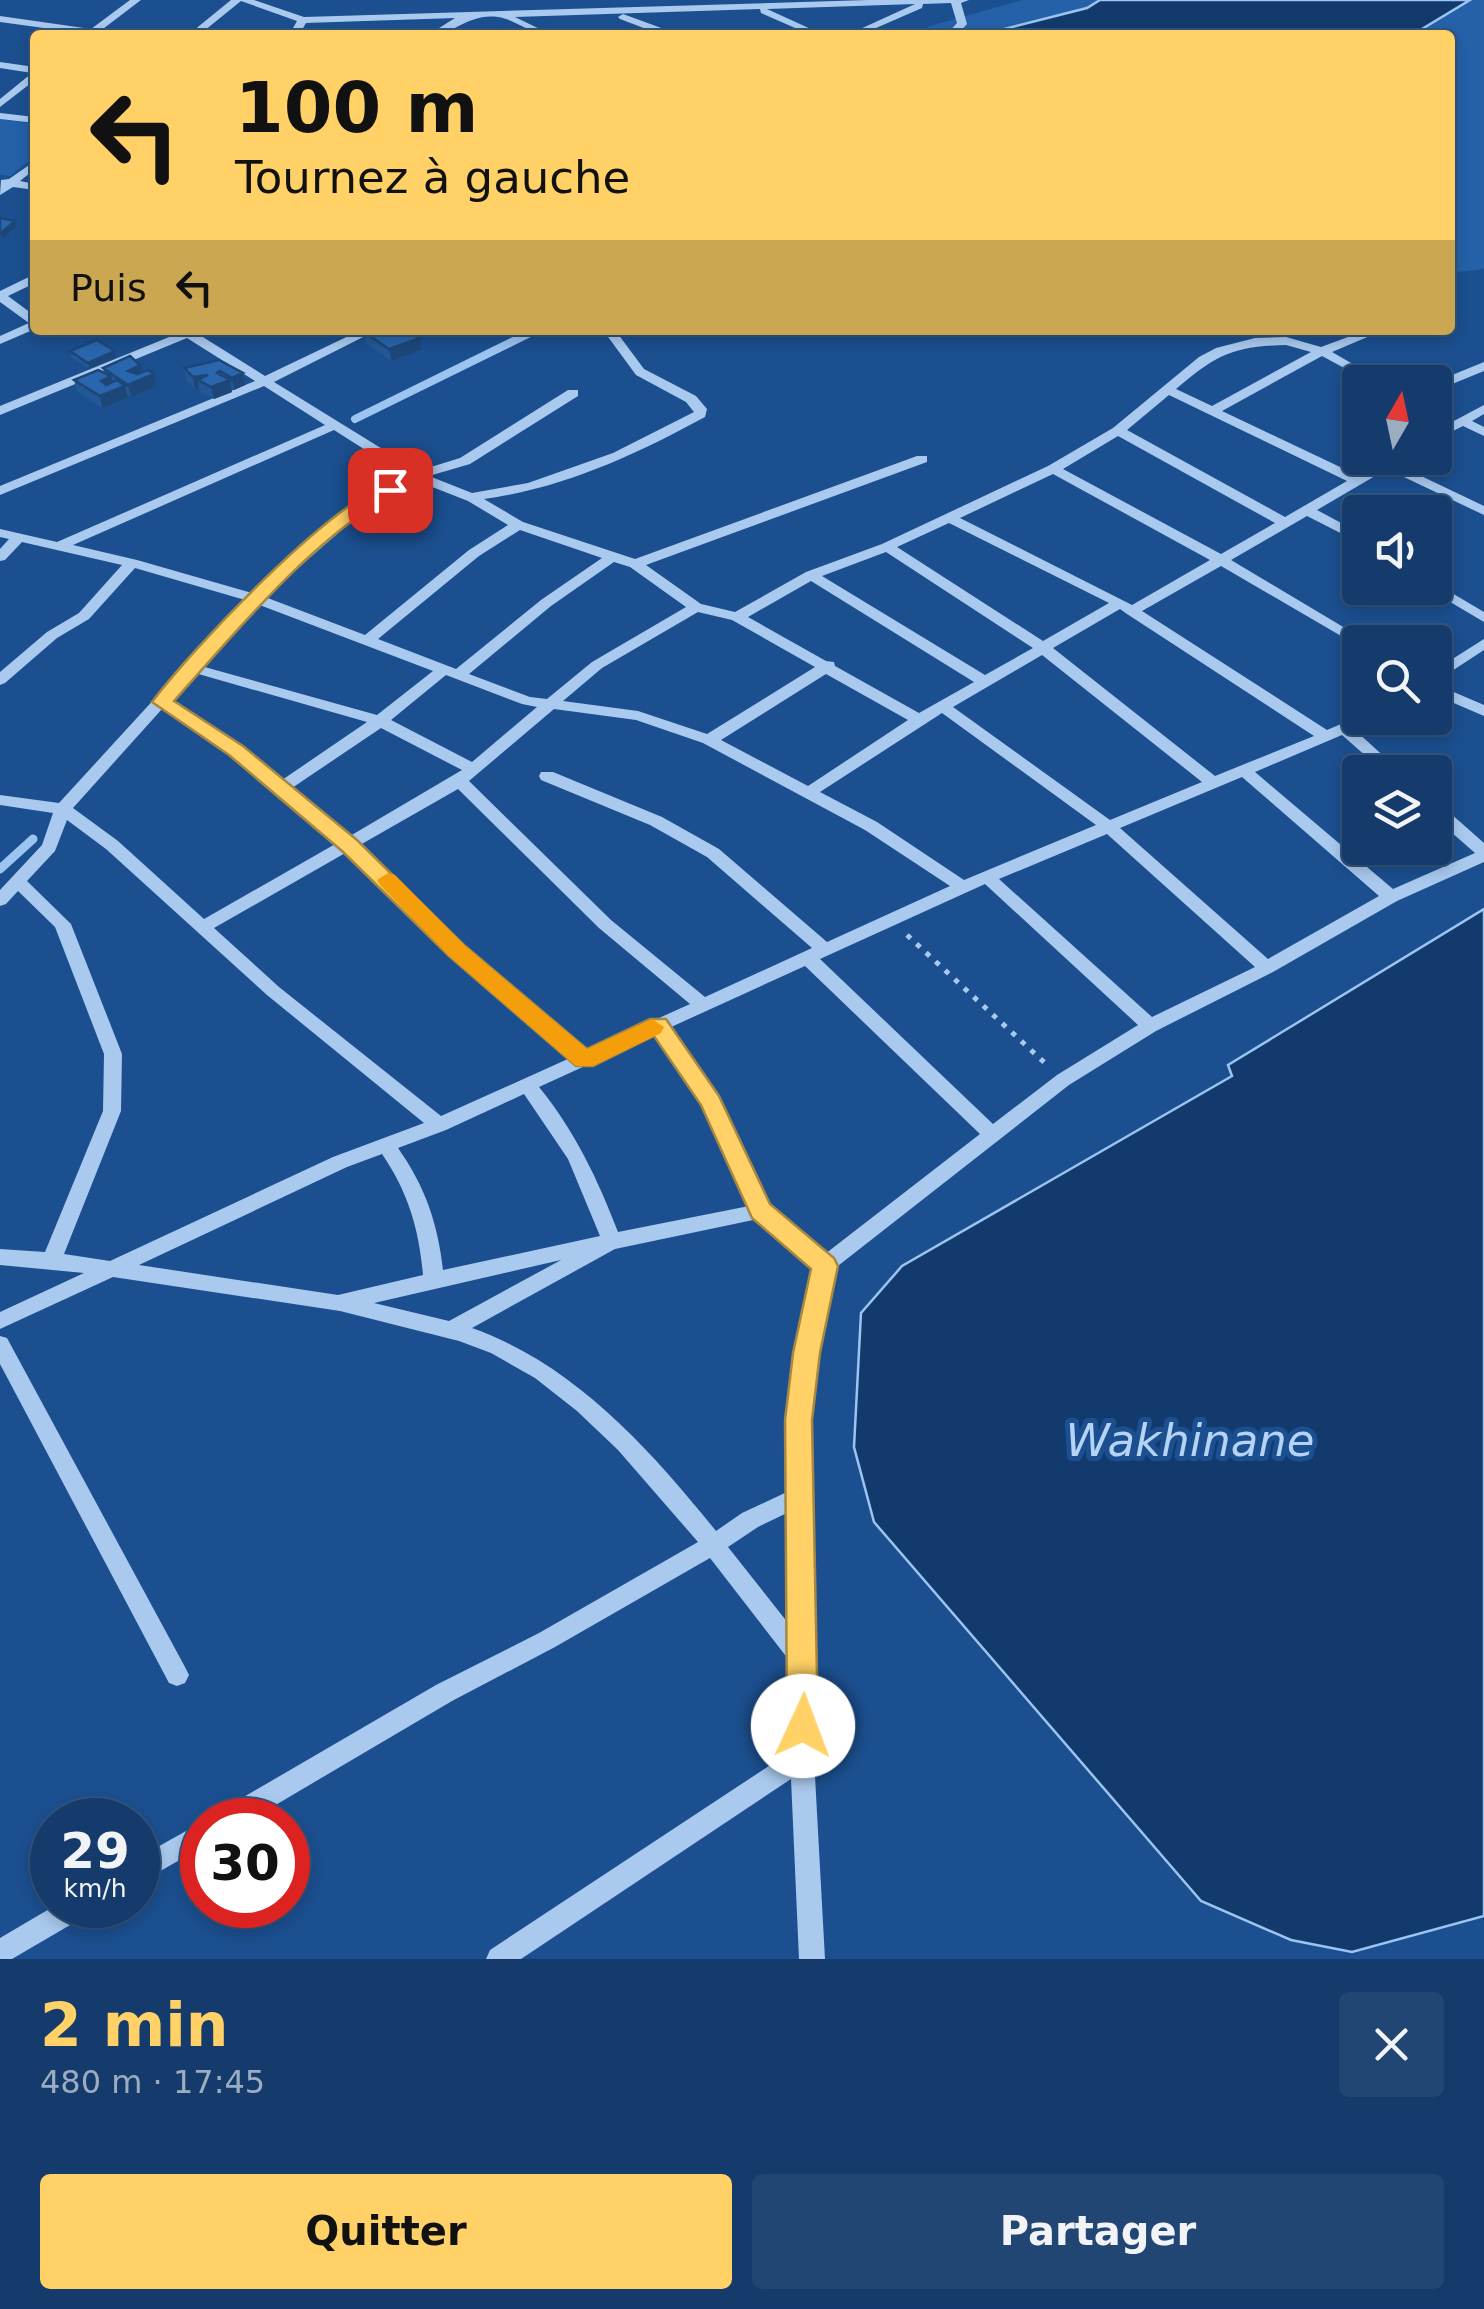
<!DOCTYPE html>
<html lang="fr">
<head>
<meta charset="utf-8">
<style>
	body { margin:0; font-family:"DejaVu Sans",sans-serif; background:#214673; color:#f1f3f6; height:100vh; display:flex; flex-direction:column; font-size:38px; white-space:nowrap }
	* { box-sizing:border-box; margin:0 }
	p { font-size:32px; color:#9dadc1 }
	.icon { flex:none; width:55px; height:55px; fill:none; stroke:currentColor; stroke-width:2; stroke-linecap:round; stroke-linejoin:round }
	.map { position:relative; height:1959px; overflow:hidden }
	.side { display:flex; flex-direction:column; background:#143b6b; flex:1 }
	.side>* { flex:none }
	.banner { position:absolute; left:30px; top:30px; width:1425px; height:305px; border-radius:10px; box-shadow:0 5px 15px #0003,0 0 0 2px #33557e; background:#ffd166; color:#111; overflow:hidden }
	.needle { width:65px; rotate:9deg }
	.buttons { position:absolute; left:1342px; top:365px; display:grid; gap:20px }
	.buttons a { display:grid; place-items:center; width:110px; height:110px; border-radius:10px; background:#143b6b; box-shadow:0 5px 15px #0003,0 0 0 2px #33557e; font-size:50px }
	.speed { position:absolute; left:30px; top:1798px; display:flex; gap:20px; font-size:50px; font-weight:700; text-align:center }
	.speed>* { display:grid; place-content:center; width:130px; height:130px; border-radius:50%; background:#143b6b; box-shadow:0 5px 15px #0003,0 0 0 2px #33557e; line-height:1 }
	.speed small { font-size:25px; font-weight:400 }
	.speed .limit { border:15px solid #d22; background:#fff; color:#111 }
	.pin { position:absolute; display:grid; place-items:center; width:85px; height:85px; color:#fff; margin:-42px; border-radius:20px; box-shadow:0 5px 15px #0006 }
	.me { position:absolute; width:110px; margin:-55px; rotate:2deg; stroke-linejoin:round; filter:drop-shadow(0 0 8px #0008) }
	.turn { display:flex; align-items:center; gap:35px; height:210px; padding:0 40px; font-size:45px }
	.turn .icon { width:130px; height:130px; stroke-width:2.5 }
	.turn b { display:block; font-size:70px; line-height:85px }
	.then { display:flex; align-items:center; height:95px; padding:0 40px; background:#0003; gap:20px; font-size:38px }
	.round { display:grid; place-items:center; flex:none; width:105px; height:105px; border-radius:10px; background:#214673 }
	.head { display:flex; align-items:center; justify-content:space-between; height:170px; padding:0 40px }
	h1 { font-size:60px; font-weight:600; line-height:75px; color:#ffd166 }
	.action { display:flex; gap:20px; margin-top:auto; padding:20px 40px }
	.action a { flex:1; height:115px; border-radius:10px; background:#ffd166; color:#111; font-size:40px; font-weight:600; line-height:115px; text-align:center }
	.action a+a { background:#214673; color:#f1f3f6 }
	.map>svg:first-child { display:block }
	.green { fill:#2461a8 }
	.water { fill:#123a6d; stroke:#9cc4f0; stroke-width:2.5 }
	.lines { fill:none; stroke-linecap:round; stroke-linejoin:round }
	.stream-far1 { stroke:#9cc4f0; stroke-width:8 }
	.stream { stroke:#9cc4f0; stroke-width:9 }
	.path { stroke:#a9c9ee; stroke-width:5; stroke-dasharray:5 8; stroke-linecap:butt }
	.minor { fill:#a9c9ee; fill-rule:evenodd }
	.wall { fill:#245895 }
	.shaded-wall { fill:#1d4779 }
	.building { fill:#2a66ad; stroke:#1d4779; stroke-width:2.5 }
	.route { fill:#ffd166; stroke:#a68842; stroke-width:2.5 }
	.slow { fill:#f59e0b }
	.labels { text-anchor:middle; dominant-baseline:central; stroke-width:10; stroke-linejoin:round; paint-order:stroke }
	.near-water-label { font-size:45px; font-style:italic; fill:#b5d3f5; stroke:#1b4f8f }
</style>
</head>
<body>
<div class="map">
<svg width="1484" height="1959" viewBox="0 0 1484 1959">
	<rect width="100%" height="100%" fill="#1b4f8f"/>
	<g class="green">
		<path d="M1022,0H1100L1087,8L981,35H912L930,26Z"/>
		<path d="M1466,0H1484V269L1450,273V35H1412Z"/>
		<path d="M0,119L35,124V156L10,176L0,175Z"/>
	</g>
	<g class="water">
		<path d="M1100,0H1470L1412,35H981L1087,8Z"/>
		<path d="M1484,909V1916L1352,1952L1291,1940L1201,1901L874,1522L854,1447L861,1313L902,1266L1232,1076L1228,1065Z"/>
	</g>
	<g class="lines">
		<path class="stream-far1" d="M355,419L536,330"/>
		<path class="stream" d="M0,869L33,839"/>
		<path class="path" d="M907,935L1046,1064"/>
		<g class="minor">
			<path d="M130,0H141L95,35L0,22V16L91,29Z"/>
			<path d="M231,0H254L304,17L868,0H969L961,3L967,24L957,35H946L957,23L951,3L923,4L922,8L860,35H847L915,4L767,9L824,35H811L761,13L760,9L515,17L552,35C531,35 517,20 498,17C468,13 455,35 428,35L455,18L306,23L299,35H289L297,21L241,1L199,35H188Z"/>
			<path d="M623,14L675,33L676,35H662L620,19L618,17Z"/>
			<path d="M0,62L35,67V80L0,107V99L32,73L0,68Z"/>
			<path d="M0,113L35,117V123L0,119Z"/>
			<path d="M35,161V169L20,181L35,184V190L13,187L0,195L1,180L9,179Z"/>
			<path d="M35,274V283L8,296L35,316V329L0,344V336L29,323L0,302V291Z"/>
			<path d="M177,330H202L198,334L265,376L361,330H377L274,382L418,471L460,458L568,390H578V396L470,464L429,476L472,493L528,483L613,453L694,412L686,402L636,375L603,330H615L644,369L696,396L707,409L705,417C635,455 564,488 484,499L523,522L635,559L917,456H927V462L646,565L701,604L735,612L806,572L882,544L1048,466L1113,428L1199,357L1216,348L1255,338L1286,337L1321,347L1367,330H1384L1332,352L1384,382H1370L1322,356L1222,411L1357,475L1388,458H1403L1396,464L1484,506V515L1387,469L1317,510L1360,533V543L1307,516L1231,560L1365,640L1367,642H1360V647L1221,566L1142,611L1327,730L1360,716L1377,718L1375,721L1355,730L1401,772H1384L1342,735L1255,772L1393,889L1475,853L1435,818V804L1441,805L1484,843V862L1397,901L1273,972L1156,1031L1069,1085L834,1269L817,1353L809,1420L815,1661L814,1758L825,1959H799L791,1779L521,1959H486L490,1950L790,1752L792,1664L710,1558L555,1647L452,1701L250,1820H215L218,1812L436,1685L539,1633L698,1542L618,1450L577,1411L535,1378L491,1353L459,1341L340,1311L113,1277L0,1329V1312L84,1273L0,1265V1249L45,1252L103,1111L104,1054L55,927L18,891L6,904L0,906V890L42,845L53,813L0,805V795L59,803L245,600L135,568L89,619L57,638L5,683L0,685V672L47,632L79,613L122,565L22,542L5,560L0,561V549L9,539L0,537V529L57,542L325,425L264,386L0,495V486L255,381L187,338L0,415V406L179,333ZM1286,345L1311,352L1212,406L1176,389C1216,355 1233,346 1286,345ZM1169,395L1347,481L1285,517L1127,430ZM334,430L406,476L359,500L252,593L137,560L73,545ZM1118,436L1275,523L1221,554L1063,469ZM1053,474L1210,560L1132,605L960,518ZM417,481L468,501L508,525L469,550L365,635L265,597L369,506ZM949,523L1109,603L1043,641L897,547ZM520,530L602,558L541,600L456,669L378,639L479,556ZM886,552L1033,648L985,675L822,576ZM614,562L630,567L686,607L592,662L547,699L530,697L469,674L551,606ZM811,581L974,682L919,713L835,666L834,662L826,661L748,617ZM257,604L433,671L377,715L201,666ZM1120,609L1127,614L1314,736L1215,776L1053,648ZM698,612L732,620L815,667L707,734L638,711L563,701L602,668ZM1042,655L1202,782L1110,820L953,707ZM195,673L367,722L282,780L242,746L170,700ZM826,674L908,720L808,786L721,740ZM446,675L522,704L537,707L472,762L391,720ZM162,709L230,754L337,843L204,919L118,841L73,808ZM554,709L636,720L703,743L865,830L950,886L827,942L719,849L662,817L553,772H541L539,776L541,780L650,825L707,857L812,948L705,997L611,920L469,781ZM942,713L1096,825L964,880L877,822L820,792ZM381,728L462,770L350,836L292,788ZM1242,777L1379,896L1268,959L1120,828ZM458,789L599,928L690,1004L586,1051L463,946L360,845ZM67,820L106,849L267,995L424,1123L333,1157L110,1261L64,1254L121,1111L122,1054L71,924L27,881L55,851ZM1107,834L1255,967L1152,1017L999,879ZM347,852L451,954L570,1058L441,1116L279,987L214,928ZM985,884L1138,1025L1057,1075L993,1124L820,959ZM805,966L980,1134L825,1254L768,1206L718,1097L669,1028ZM655,1034L703,1105L749,1206L618,1232C598,1180 575,1131 539,1087ZM524,1094L568,1159L600,1236L443,1270C438,1224 425,1186 398,1148L446,1130ZM382,1154C408,1192 419,1229 423,1275L338,1295L139,1265L347,1167ZM758,1219L815,1268L797,1353L787,1420L789,1491L742,1513L716,1531C650,1449 574,1364 472,1328L615,1249ZM561,1260L449,1321L374,1303ZM789,1512L792,1628L728,1547L758,1527Z"/>
			<path d="M1484,362V371L1435,391V382Z"/>
			<path d="M1484,405V414L1472,421L1484,427V436L1463,426L1435,440V431Z"/>
			<path d="M1435,583L1484,612V622L1430,590L1428,588H1435Z"/>
			<path d="M1484,639V650L1435,682V670Z"/>
			<path d="M1435,684L1484,705V716L1435,695Z"/>
			<path d="M0,1336L7,1338L185,1667L189,1675L185,1683L177,1686L169,1683L0,1364Z"/>
			<path d="M202,1822V1847L138,1884V1858Z"/>
			<path d="M56,1905H92L89,1914L12,1959H0V1938Z"/>
		</g>
	</g>
	<g class="wall">
		<path d="M364,332L420,338L421,350L391,361L366,343Z"/>
		<path d="M70,351H115L116,357L89,369L71,357Z"/>
		<path d="M103,368L141,373L156,386L131,397L127,395L128,398L102,408L77,391L74,380L104,373Z"/>
		<path d="M184,368L243,373L245,385L234,390L231,388L232,392L214,399L200,392L199,389H195L186,380Z"/>
	</g>
	<g class="shaded-wall">
		<path d="M15,221L16,226L3,239L1,233Z"/>
		<path d="M420,338L421,350L391,361L389,349Z"/>
		<path d="M115,351L116,357L89,369L88,363Z"/>
		<path d="M140,365L142,377L128,371Z"/>
		<path d="M220,371L222,383L230,380L232,392L214,399L211,387L217,373Z"/>
		<path d="M243,373L245,385L234,390L232,378Z"/>
		<path d="M154,374L156,386L131,397L128,385Z"/>
		<path d="M208,375L198,380L199,389H195L193,377Z"/>
		<path d="M111,376L114,388L104,393L101,381Z"/>
		<path d="M125,386L128,398L102,408L100,396Z"/>
	</g>
	<g class="building">
		<path d="M0,218L15,221L1,233H0Z"/>
		<path d="M368,330H403L420,338L389,349L364,332Z"/>
		<path d="M97,340L115,351L88,363L70,351Z"/>
		<path d="M130,356L140,365L128,371L137,374L148,370L154,374L128,385L103,368Z"/>
		<path d="M219,360L243,373L232,378L220,371L217,373L230,380L211,387L198,380L208,375L193,377L184,368Z"/>
		<path d="M98,370L111,376L101,381L106,385L117,380L125,386L100,396L74,380Z"/>
	</g>
	<path class="route" d="M390,484L396,486V493C315,535 235,633 174,701L243,746L357,840L464,945L587,1049L650,1019H666L719,1096L770,1204L834,1258L838,1266L820,1353L812,1420L818,1726L814,1736L803,1740L792,1736L787,1726L785,1420L793,1353L811,1269L752,1218L701,1105L654,1036L593,1066H576L449,956L342,851L229,755L152,702C191,650 331,501 390,484Z"/>
	<path class="slow" d="M388,873L395,875L464,945L587,1049L652,1019L664,1027L661,1033L593,1066H576L449,956L380,885L377,880Z"/>
	<g class="labels">
		<g class="near-water-label">
			<text x="1190" y="1440">Wakhinane</text>
		</g>
	</g>
</svg>
<div class="buttons">
<a><svg class="needle" viewBox="-14 -14 28 28"><path d="M0-13l5 13h-10z" fill="#e53935"/><path d="M0 13l5-13h-10z" fill="#9dadc1"/></svg></a>
<a><svg class="icon" aria-label="sound" viewBox="0 0 24 24"><path d="M4 9h4l5-4v14l-5-4H4zM17 9q2 3 0 6"/></svg></a>
<a><svg class="icon" aria-label="search" viewBox="0 0 24 24"><circle cx="10" cy="10" r="6"/><path d="M15 15l6 6"/></svg></a>
<a><svg class="icon" aria-label="layers" viewBox="0 0 24 24"><path d="M12 4l9 5-9 5-9-5zM3 14l9 5 9-5"/></svg></a>
</div>
<div class="speed"><div>29<small>km/h</small></div><div class="limit">30</div></div>
<div class="pin" style="left:390px;top:490px;background:#d93025"><svg class="icon" aria-label="arrive" viewBox="0 0 24 24"><path d="M6 21V4h12l-3 4 3 4H6"/></svg></div>
<svg class="me" style="left:803px;top:1726px" viewBox="-20 -20 40 40"><circle r="19" fill="#fff"/><path d="M0-13L10 11 0 6-10 11z" fill="#ffd166"/></svg>
<div class="banner">
<div class="turn"><svg class="icon" aria-label="left" viewBox="0 0 24 24"><path d="M17 20v-9H6M10 6l-5 5 5 5"/></svg><div><b>100 m</b>Tournez à gauche</div></div>
<div class="then">Puis<svg class="icon" aria-label="left" viewBox="0 0 24 24"><path d="M17 20v-9H6M10 6l-5 5 5 5"/></svg></div>
</div>
</div>
<section class="side">
<div class="head"><div><h1>2 min</h1><p>480 m · 17:45</p></div><a class="round"><svg class="icon" aria-label="close" viewBox="0 0 24 24"><path d="M6 6l12 12M18 6L6 18"/></svg></a></div>
<div class="action"><a>Quitter</a><a>Partager</a></div>
</section>
</body>
</html>
